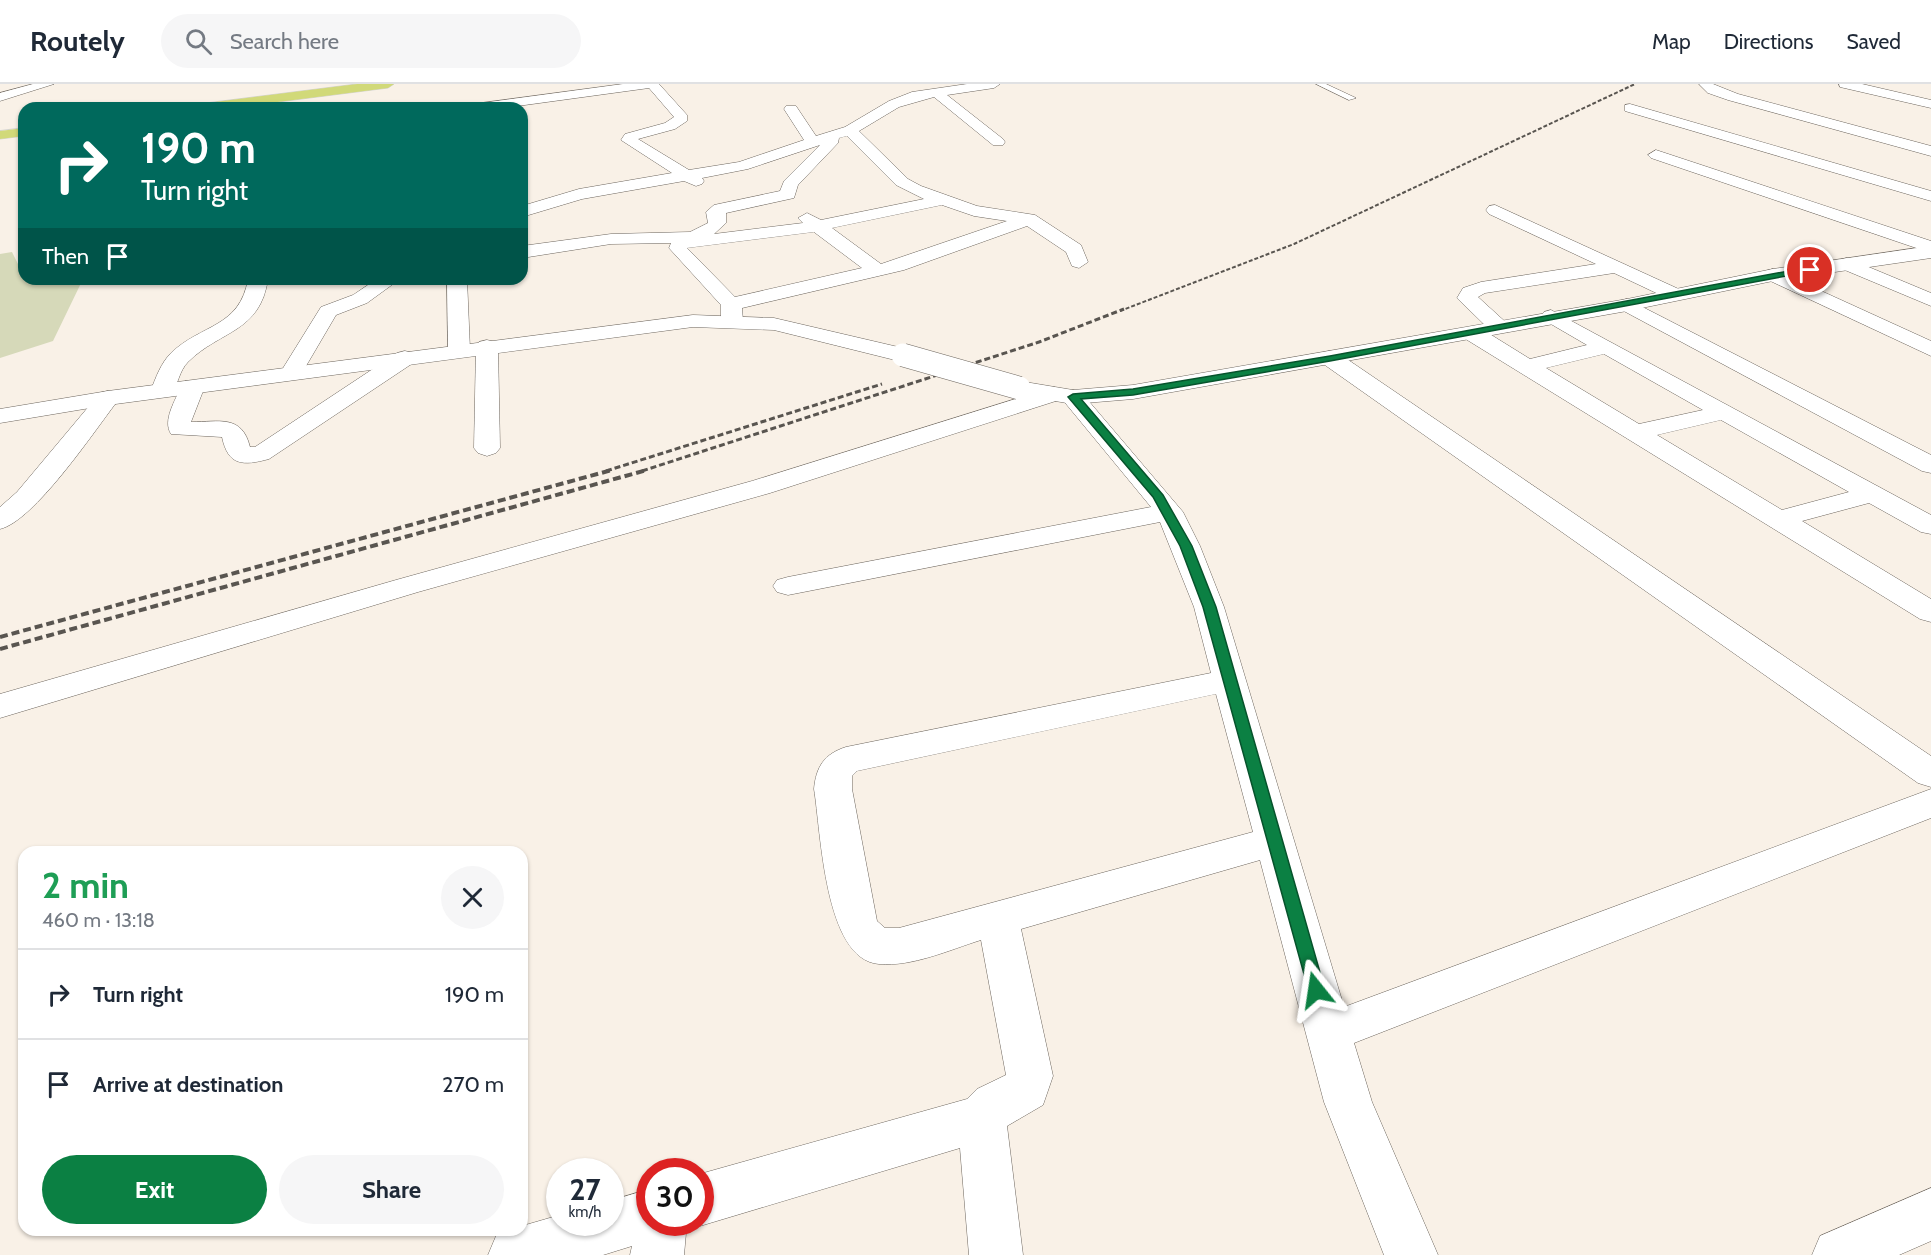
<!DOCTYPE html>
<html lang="en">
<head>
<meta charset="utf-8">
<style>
	body { margin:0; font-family:Cabin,sans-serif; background:#f6f6f7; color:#1f2937; height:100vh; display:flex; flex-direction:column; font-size:22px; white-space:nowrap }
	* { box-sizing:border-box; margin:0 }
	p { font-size:20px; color:#747a83 }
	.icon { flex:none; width:33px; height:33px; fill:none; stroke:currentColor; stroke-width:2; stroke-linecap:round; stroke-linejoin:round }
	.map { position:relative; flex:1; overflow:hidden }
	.details { position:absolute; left:18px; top:762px; width:510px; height:390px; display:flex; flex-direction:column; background:#fff; border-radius:18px; box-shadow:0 2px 4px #0004 }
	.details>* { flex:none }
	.banner { position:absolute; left:18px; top:18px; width:510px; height:183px; border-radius:18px; box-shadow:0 2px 4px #0004; background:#00695c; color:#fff; overflow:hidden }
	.speed { position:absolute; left:546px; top:1074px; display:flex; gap:12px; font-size:30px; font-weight:700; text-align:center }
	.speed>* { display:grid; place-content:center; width:78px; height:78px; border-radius:50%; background:#fff; box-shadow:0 2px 4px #0004; line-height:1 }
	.speed small { font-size:15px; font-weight:400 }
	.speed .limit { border:9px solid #d22; background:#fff; color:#111 }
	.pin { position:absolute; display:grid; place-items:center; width:51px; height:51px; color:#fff; margin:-26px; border:3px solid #fff; border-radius:50%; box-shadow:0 2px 6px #0007 }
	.me { position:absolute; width:66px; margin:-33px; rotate:345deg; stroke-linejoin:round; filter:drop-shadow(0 0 4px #0008) }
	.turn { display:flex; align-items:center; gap:21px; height:126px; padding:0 24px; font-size:27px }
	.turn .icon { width:78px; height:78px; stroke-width:2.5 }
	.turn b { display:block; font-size:42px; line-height:51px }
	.then { display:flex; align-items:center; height:57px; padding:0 24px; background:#0003; gap:12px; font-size:22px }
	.round { display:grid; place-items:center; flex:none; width:63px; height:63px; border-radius:32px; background:#f6f6f7 }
	.head { display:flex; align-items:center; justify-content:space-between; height:102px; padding:0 24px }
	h1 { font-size:36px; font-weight:800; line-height:45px; color:#1e9e55 }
	.action { display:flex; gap:12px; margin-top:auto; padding:12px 24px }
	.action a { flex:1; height:69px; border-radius:36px; background:#0b8043; color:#fff; font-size:24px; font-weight:800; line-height:69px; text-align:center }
	.action a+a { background:#f6f6f7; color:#1f2937 }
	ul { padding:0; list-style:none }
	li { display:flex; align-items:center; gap:18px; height:90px; padding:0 24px; border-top:2px solid #e0e1e3 }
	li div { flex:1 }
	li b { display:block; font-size:22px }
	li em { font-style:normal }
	header { display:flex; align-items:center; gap:36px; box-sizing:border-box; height:84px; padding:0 30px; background:#fff; border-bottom:2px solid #e0e1e3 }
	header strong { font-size:28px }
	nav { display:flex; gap:33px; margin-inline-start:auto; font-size:21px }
	.search { width:420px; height:54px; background:#f6f6f7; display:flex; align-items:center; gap:15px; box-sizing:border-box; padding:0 21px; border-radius:33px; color:#747a83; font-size:22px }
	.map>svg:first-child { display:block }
	.green { fill:#d6d9b9 }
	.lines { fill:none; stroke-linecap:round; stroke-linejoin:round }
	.lane-casing { stroke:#6d665e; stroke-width:1 }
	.street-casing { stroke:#6d665e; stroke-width:1 }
	.secondary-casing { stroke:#6d665e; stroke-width:1 }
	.primary-casing { stroke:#d4d3d2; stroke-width:1 }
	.lane { fill:#fff; fill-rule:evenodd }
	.street { fill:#fff; fill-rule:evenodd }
	.secondary { fill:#fff; fill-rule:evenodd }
	.primary { fill:#d1d979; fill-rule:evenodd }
	.rail-far2 { stroke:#595550; stroke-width:2; stroke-dasharray:4 2; stroke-linecap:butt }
	.rail-far1 { stroke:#595550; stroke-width:3; stroke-dasharray:6 3; stroke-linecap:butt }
	.rail { stroke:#595550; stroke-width:4; stroke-dasharray:8 4; stroke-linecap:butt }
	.secondary-bridge-casing { stroke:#6d665e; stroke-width:24; stroke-linecap:butt }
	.secondary-bridge { stroke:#fff; stroke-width:23 }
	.route { fill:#0b8043; stroke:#07532c; stroke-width:1.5 }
</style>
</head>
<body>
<header>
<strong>Routely</strong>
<div class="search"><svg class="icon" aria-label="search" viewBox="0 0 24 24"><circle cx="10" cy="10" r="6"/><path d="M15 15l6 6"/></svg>Search here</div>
<nav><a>Map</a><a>Directions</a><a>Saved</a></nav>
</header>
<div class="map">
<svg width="1931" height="1171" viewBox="0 0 1931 1171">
	<rect width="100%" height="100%" fill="#f9f1e7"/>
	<path class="green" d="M12,168L20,184H24V195H83L53,257L0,274V170Z"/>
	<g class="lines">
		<g class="lane-casing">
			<path id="lane" d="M1316,0H1326L1356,14L1349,16Z"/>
		</g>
		<g class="street-casing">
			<g id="street">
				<path d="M33,0H54L0,17V9Z"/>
				<path d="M623,0H659L687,31V37L675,45L638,55L689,86L739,78L804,56L784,25L786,22H796L816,52L845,43L889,17L912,8L967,0H1000L994,4L947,11L1003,55L1005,58L1003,61H993L934,13L899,23L859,47L908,95L921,102L977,122L1035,131L1081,161L1088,178L1079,184L1072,182L1066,168L1027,142L904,186L742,224L743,237L739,241H725L721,237V221L669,164L671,159L611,160L522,174V162L611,150L690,148L708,139L706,128L714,121L780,107L784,97L820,61L748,85L702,94L704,97L702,100L696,102L684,97L582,115L522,133V122L579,105L672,89L621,56L625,50L665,39L674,33L649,4L503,24H465L467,21ZM847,52L896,101L924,115L821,136L807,129L798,134L803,139L714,150L726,139V129L794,114L798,101L838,59L839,54ZM942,121L974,132L1007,137L881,180L832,144ZM814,148L862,184L735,213L687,164Z"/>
				<path d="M1699,0H1713L1738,10L1931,62V72L1728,16L1708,9Z"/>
				<path d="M1839,0H1862L1931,16V24L1840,3Z"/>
				<path d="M1630,20L1931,107V117L1625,27V21Z"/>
				<path d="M1656,66L1931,157V169L1651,74L1648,71Z"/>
				<path d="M1495,121L1683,207L1686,211L1683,215H1669L1614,189L1485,209L1478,213L1511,243L1508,248H1492L1457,214L1463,204L1481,198L1596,180L1489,130L1486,126L1489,122Z"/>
				<path d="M1847,174L1931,209V222L1840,184L1837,180L1840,176Z"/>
				<path d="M1773,185L1931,257V272L1766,195L1763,191L1766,187Z"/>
				<path d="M248,195H268C260,249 220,246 188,278C179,287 178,301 171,311H155L151,306C156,293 161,279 171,269C201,240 240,244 248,195Z"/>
				<path d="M377,195H400L367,219L336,231L299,294H283L280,289L321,223L353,211Z"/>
				<path d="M447,195H467L470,266L467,271H451L448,266Z"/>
				<path d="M1627,215L1931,371V389L1922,387L1620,225L1617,221L1620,217Z"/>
				<path d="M1551,226L1931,431V450L1921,448L1869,419L1802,437L1931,515V538L1920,535L1464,254L1461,249L1464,244H1480L1530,275L1587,261L1544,236L1541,232L1544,228ZM1604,270L1703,326L1639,340L1546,284ZM1721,336L1849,408L1782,426L1657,351Z"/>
				<path d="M487,256L495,258L498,263L500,364L496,369L487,372L478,369L474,364L476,263L479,258Z"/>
				<path d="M405,267L413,269L416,274L413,279L269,375C243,382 228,382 222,353L171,350C162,336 176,316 181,302L185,297H201L205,302L191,338C219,338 242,330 250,363H255L397,269Z"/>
				<path d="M1330,267L1338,269L1931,672V703L1918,699L1322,279L1319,274L1322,269Z"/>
				<path d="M1054,303L1065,308L1073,306L1081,308L1183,428L1200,462L1224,523L1344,923L1931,705V734L1354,959L1372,1018L1438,1171H1384L1324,1018L1260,776L1021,845L1053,992L1043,1021L1007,1042L1023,1171H969L960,1064L700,1142L692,1138H700V1090L967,1015L977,1005L1006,991L981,856C949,866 912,883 879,880C824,876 821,747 814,705C816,683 824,670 846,663L1211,589L1194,523L1160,438L788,511L777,508L773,502L777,496L788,493L1151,423L1062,315L770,409L418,508L0,634V610L396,496L752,397ZM1216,610L1253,748L899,844H885L877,837L852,705V692L857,687Z"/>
				<path d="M108,307L116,309L120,314L116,319C93,349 34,437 0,445V423L17,408L100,309Z"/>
				<path d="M1931,1104V1157L1899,1171H1812L1820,1152Z"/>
				<path d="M650,1105V1138H687L684,1171H630L632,1162L603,1171H488L496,1152L511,1146H522V1142L560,1131V1138H610V1117Z"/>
			</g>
		</g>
		<g class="secondary-casing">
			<g id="secondary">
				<path d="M1931,162V174L1773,197L1627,227L1133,315L1073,320L1019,311L1011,309L1007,304L1011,299L1019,297L1073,306L1133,301L1627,215L1773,185Z"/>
				<path d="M693,231L774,234L911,266L914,271L911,276L903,278L774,246L693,243L108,321L0,339V325L108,307Z"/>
			</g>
		</g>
		<g class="primary-casing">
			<g id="primary">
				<path d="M357,0H394L388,4L231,24H192L199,20Z"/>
				<path d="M24,44V52L0,55V47Z"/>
			</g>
		</g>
		<use href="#lane" class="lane"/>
		<use href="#street" class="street"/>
		<use href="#secondary" class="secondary"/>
		<use href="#primary" class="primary"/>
		<path class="rail-far2" d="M1120,227L1294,160L1635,0"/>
		<g class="rail-far1">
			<path d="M606,387L882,300"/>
			<path d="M642,387L1039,258L1124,225"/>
		</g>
		<g class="rail">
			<path d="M0,553L612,386"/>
			<path d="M0,565L647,386"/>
		</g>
		<g class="secondary-bridge-casing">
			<path id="secondary-bridge" d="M903,271L1019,304"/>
		</g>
		<use href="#secondary-bridge" class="secondary-bridge"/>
	</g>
	<path class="route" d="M1810,183L1813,187L1330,277L1133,311L1081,315L1163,411L1192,462L1216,523L1325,906L1323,912L1316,914L1310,912L1203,523L1180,462L1153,413L1068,313L1073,310L1133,305L1330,272Z"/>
</svg>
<div class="speed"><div>27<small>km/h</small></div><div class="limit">30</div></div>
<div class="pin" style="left:1810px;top:186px;background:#d93025"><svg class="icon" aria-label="arrive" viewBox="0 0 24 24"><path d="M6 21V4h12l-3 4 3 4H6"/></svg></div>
<svg class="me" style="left:1316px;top:906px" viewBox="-20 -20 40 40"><path d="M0-17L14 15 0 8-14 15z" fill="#0b8043" stroke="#fff" stroke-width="4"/></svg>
<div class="banner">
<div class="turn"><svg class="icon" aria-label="right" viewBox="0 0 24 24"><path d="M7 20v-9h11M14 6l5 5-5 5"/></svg><div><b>190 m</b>Turn right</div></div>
<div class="then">Then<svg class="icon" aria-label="arrive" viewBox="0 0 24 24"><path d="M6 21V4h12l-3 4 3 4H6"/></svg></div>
</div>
<section class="details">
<div class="head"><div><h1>2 min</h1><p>460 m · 13:18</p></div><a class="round"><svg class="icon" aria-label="close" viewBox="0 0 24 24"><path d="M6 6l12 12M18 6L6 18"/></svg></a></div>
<ul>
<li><svg class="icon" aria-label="right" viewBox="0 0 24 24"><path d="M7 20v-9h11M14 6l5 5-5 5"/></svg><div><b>Turn right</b></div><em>190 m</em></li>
<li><svg class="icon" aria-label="arrive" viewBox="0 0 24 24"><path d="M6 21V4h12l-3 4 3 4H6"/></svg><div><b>Arrive at destination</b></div><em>270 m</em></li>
</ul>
<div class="action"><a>Exit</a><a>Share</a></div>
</section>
</div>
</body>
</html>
